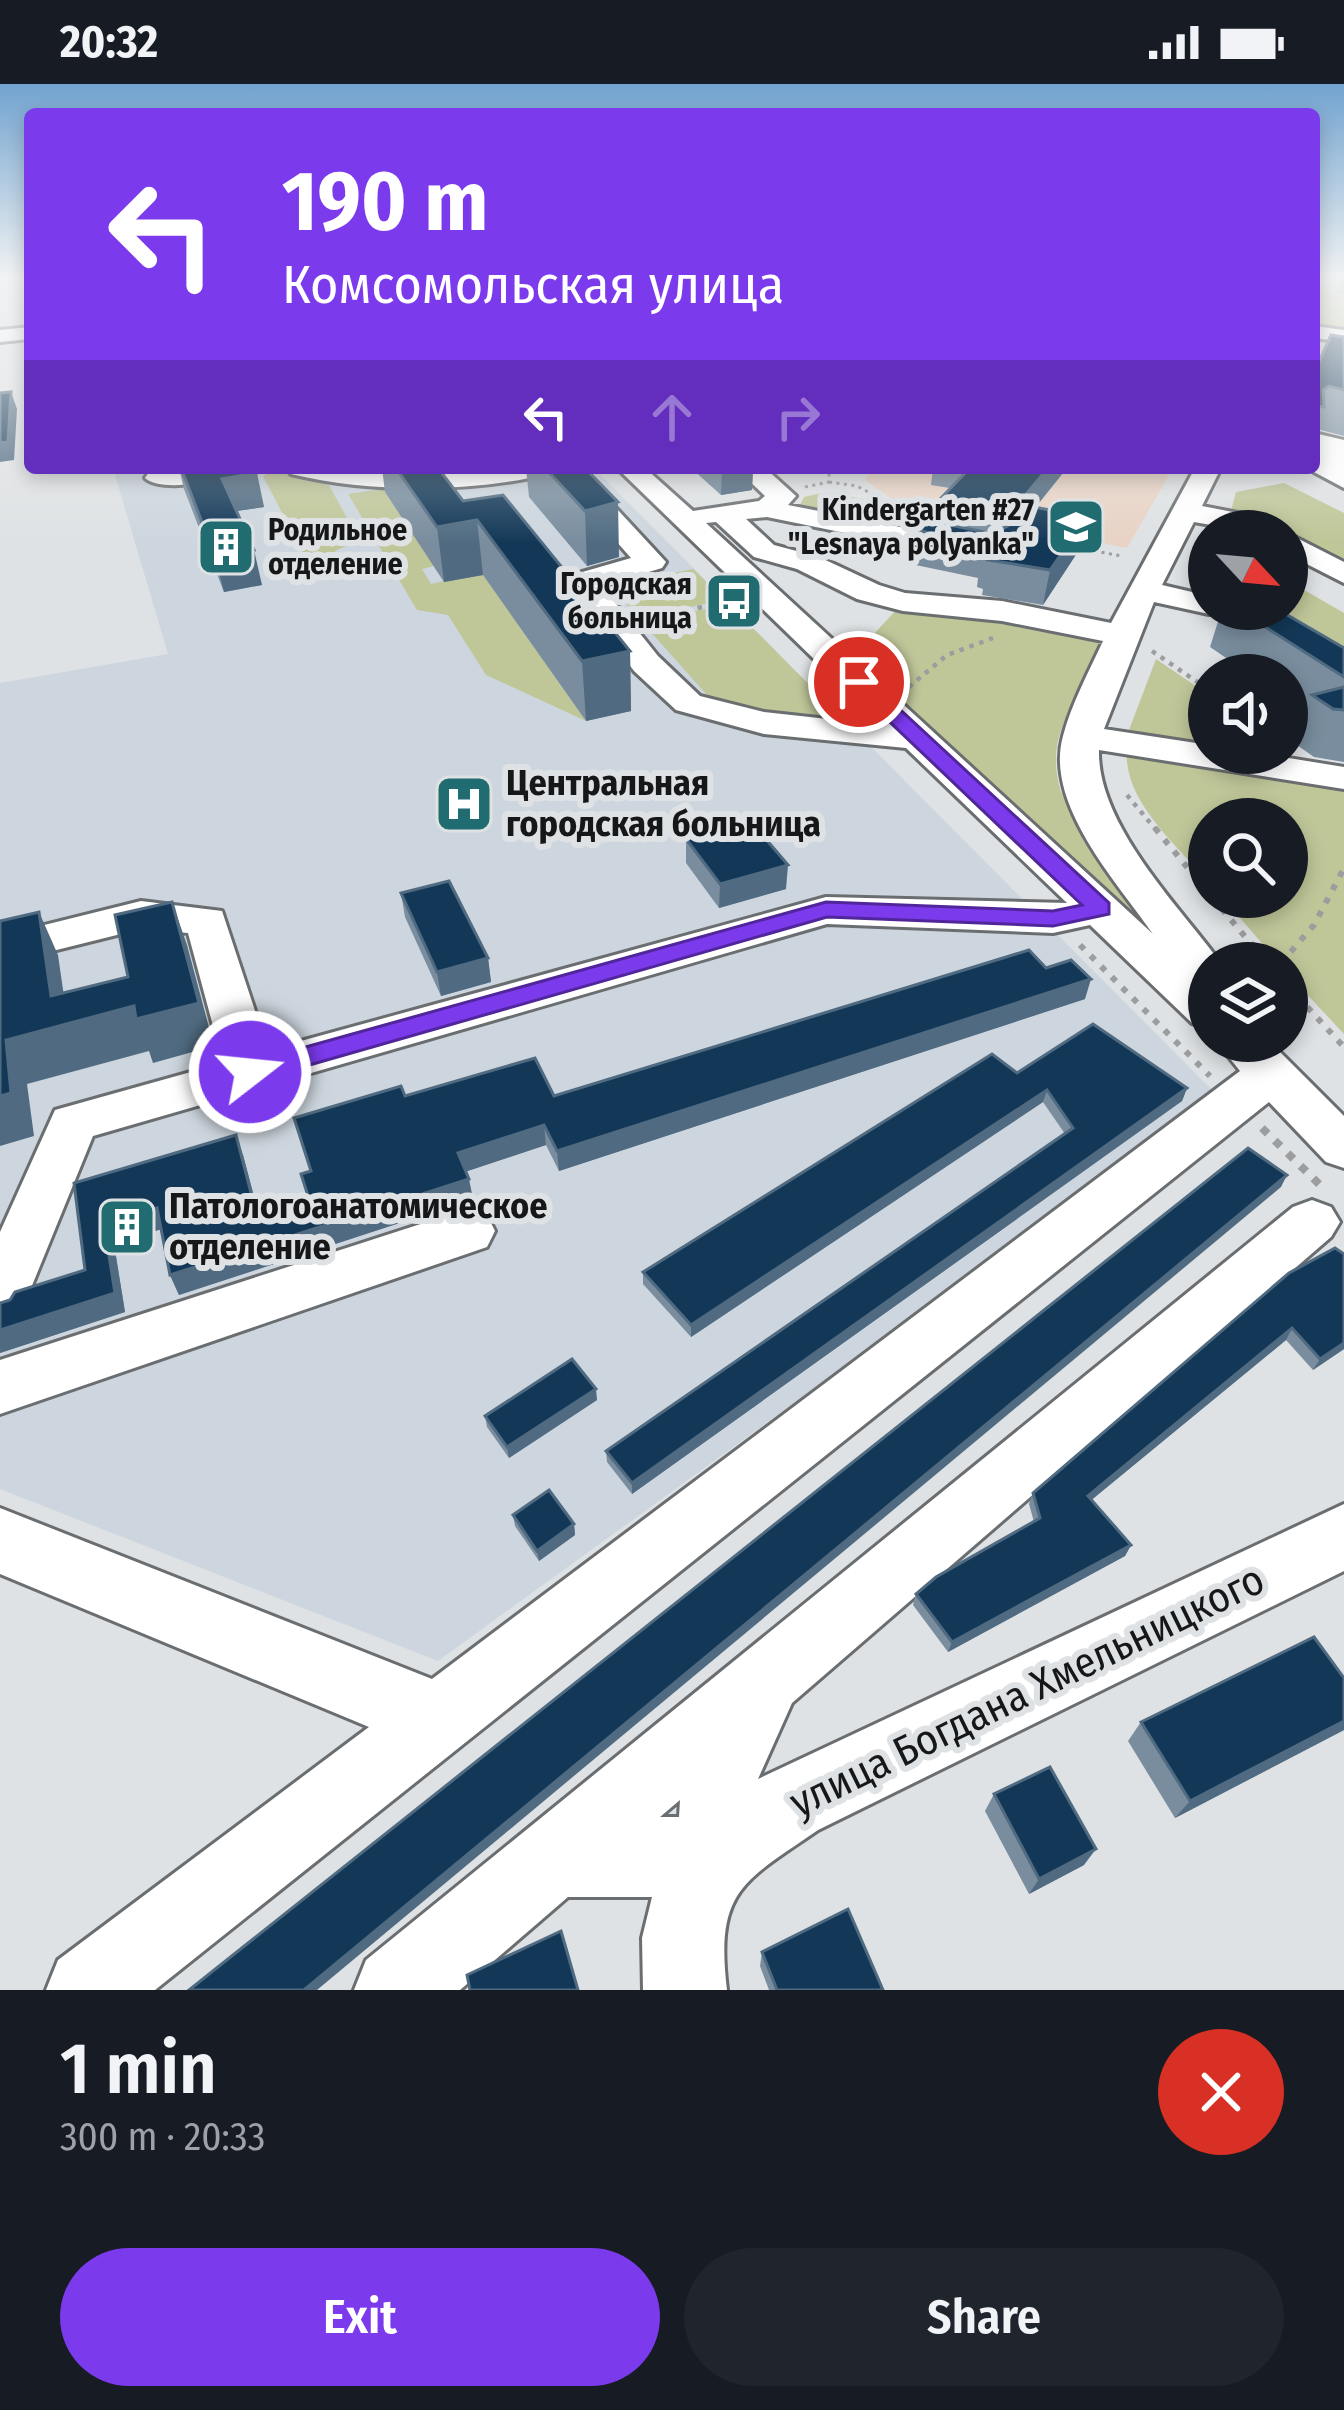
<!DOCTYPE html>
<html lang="en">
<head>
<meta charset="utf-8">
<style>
	body { margin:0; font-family:"Fira Sans Condensed",sans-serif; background:#20242c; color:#f1f3f6; height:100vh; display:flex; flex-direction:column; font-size:45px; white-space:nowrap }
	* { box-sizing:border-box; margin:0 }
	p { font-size:39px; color:#9ea1a6 }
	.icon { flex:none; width:66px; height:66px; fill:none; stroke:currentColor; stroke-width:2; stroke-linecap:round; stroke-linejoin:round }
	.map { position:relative; height:1906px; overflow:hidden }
	.drawer { display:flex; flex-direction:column; background:#171b24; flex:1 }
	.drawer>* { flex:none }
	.guide { position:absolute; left:24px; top:24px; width:1296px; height:366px; border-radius:12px; box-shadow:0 6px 18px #0003; background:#7c3aed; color:#fff; overflow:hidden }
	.needle { width:78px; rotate:116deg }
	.buttons { position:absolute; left:1188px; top:426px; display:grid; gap:24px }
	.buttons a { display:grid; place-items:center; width:120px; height:120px; border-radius:50%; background:#171b24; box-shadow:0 6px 18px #0003; font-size:60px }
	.pin { position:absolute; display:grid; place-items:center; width:102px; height:102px; color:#fff; margin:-51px; border:6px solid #fff; border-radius:50%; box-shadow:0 3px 12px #0007 }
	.me { position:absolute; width:132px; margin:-66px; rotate:74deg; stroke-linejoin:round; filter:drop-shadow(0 0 9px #0008) }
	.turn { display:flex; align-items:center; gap:42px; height:252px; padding:0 60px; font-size:54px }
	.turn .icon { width:156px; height:156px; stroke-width:2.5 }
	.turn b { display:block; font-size:84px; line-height:102px }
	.lanes { display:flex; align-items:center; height:114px; padding:0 60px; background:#0003; justify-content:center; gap:60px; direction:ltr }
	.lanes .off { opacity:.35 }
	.round { display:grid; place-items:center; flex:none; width:126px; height:126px; border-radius:63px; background:#20242c }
	.summary { display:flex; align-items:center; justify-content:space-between; height:204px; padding:0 60px }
	h1 { font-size:72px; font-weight:600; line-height:90px }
	.action { display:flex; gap:24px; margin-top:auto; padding:24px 60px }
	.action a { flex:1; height:138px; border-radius:72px; background:#7c3aed; color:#fff; font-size:48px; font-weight:600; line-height:138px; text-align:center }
	.action a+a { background:#20242c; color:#f1f3f6 }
	.status { display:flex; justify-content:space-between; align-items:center; height:84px; padding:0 60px; background:#171b24; direction:ltr }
	.status svg { height:33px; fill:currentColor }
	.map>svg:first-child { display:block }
	.built { fill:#cdd6de }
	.education { fill:#e8d3c5 }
	.green { fill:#bfc698 }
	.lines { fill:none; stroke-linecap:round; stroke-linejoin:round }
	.minor-casing { stroke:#6b6e70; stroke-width:6 }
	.path-far3 { stroke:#9b9d9f; stroke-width:3; stroke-dasharray:3 4.5; stroke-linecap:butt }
	.path-far2 { stroke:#9b9d9f; stroke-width:4.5; stroke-dasharray:4.5 6; stroke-linecap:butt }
	.path-far1 { stroke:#9b9d9f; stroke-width:6; stroke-dasharray:6 9; stroke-linecap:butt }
	.path { stroke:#9b9d9f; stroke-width:8; stroke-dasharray:8 10; stroke-linecap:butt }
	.minor { fill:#fff; fill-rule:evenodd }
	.wall { fill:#798d9e }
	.shaded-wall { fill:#506b81 }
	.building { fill:#133857; stroke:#506b81; stroke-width:3 }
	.route { fill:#7c3aed; stroke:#51269a; stroke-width:3 }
	.labels { text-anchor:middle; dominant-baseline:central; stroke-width:12; stroke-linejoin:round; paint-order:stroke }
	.far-poi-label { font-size:30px; font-weight:bold; fill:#161718; stroke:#dfe2e4; text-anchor:end }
	.poi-label { font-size:36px; font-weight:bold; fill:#161718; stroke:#dfe2e4; text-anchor:start }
	.near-street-label { font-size:42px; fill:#161718; stroke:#dfe2e4 }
</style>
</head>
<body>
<div class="status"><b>20:32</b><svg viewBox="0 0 49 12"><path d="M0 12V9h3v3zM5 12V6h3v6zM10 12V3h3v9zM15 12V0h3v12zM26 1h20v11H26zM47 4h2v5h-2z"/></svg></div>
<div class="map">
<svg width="1344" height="1906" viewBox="0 0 1344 1906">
	<rect width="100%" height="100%" fill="#dfe2e4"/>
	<path class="built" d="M113,384H594L1218,1012L438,1577L0,1405V599L168,570Z"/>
	<path class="education" d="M871,384H1173L1127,464L900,421L865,396Z"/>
	<g class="green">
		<path d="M1316,193H1343L1344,251L1314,247Z"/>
		<path d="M277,384L324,392L359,456L335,467L340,490L307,477L263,392Z"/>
		<path d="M1284,399L1344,429V478L1270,437L1231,427L1236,408Z"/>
		<path d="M383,405L434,482L422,485L431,500L481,488L586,637L486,591L448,531L417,526L348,410Z"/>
		<path d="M826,408L993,439L978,459L805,428L799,423L804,413Z"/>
		<path d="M693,485L725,516L638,533L615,507L621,500Z"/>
		<path d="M1287,496L1344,529V585L1242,525H1287Z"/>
		<path d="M729,520L851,643L715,620L642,538Z"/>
		<path d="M899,523L1100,556C1090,615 1040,639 1061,708L1150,846L1130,839L859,573L858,567Z"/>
		<path d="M1156,575L1209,611V667L1126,654Z"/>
		<path d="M1127,665L1344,698V950L1287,889V879H1279L1222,813H1287V735H1209V798C1178,763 1122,716 1127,665Z"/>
	</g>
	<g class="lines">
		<g class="minor-casing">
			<g id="minor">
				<path d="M1314,242L1344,246V258L1314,254Z"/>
				<path d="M30,243V255L0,258V246Z"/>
				<path d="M1314,349L1344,356V404L1314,388L1320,365H1314Z"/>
				<path d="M172,384H241C225,398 161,409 145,394L149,388Z"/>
				<path d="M287,384H579L666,478L662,484L602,502L658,572L700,612L764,628L882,641L617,384H645L693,427L759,417L765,412L736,384H765L796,412L788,421L972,457L987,466L972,475L767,433L746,435L774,461L819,473L879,501L905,509L1002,517L1111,539L1195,384H1221L1202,422L1264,434L1281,447H1245L1194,438L1162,501L1209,512V525H1222L1209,530L1154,518L1104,645L1209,661V669H1258L1344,683V705L1099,666C1097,740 1178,821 1221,879H1209V944L1192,939L1090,841L1053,849L827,840L93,1052L20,1231L0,1238V1148L55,1026L223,979L188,849L141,845L0,880V852L141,817L222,827L268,966L826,813L1067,819L906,664L764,650L676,626L634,587L568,498L572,491L631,474L552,385L548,390C470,409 369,409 291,390ZM716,438L754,473L797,485L857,515L903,527L1002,537L1103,557C1089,587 1071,621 1063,652C1044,720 1117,798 1153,850L706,439Z"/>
				<path d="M1287,449L1344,478V499L1287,470Z"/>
				<path d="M1216,957H1269L1344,1032V1084L1326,1078L1269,1018L155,1906H46L58,1876L369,1643L0,1490V1424L432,1595L1240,987Z"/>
				<path d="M1312,1116L1331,1123L1340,1138L1331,1153L792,1619L758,1695L1344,1420V1487L818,1746C743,1798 715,1806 727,1906H643L642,1854L652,1813H568L460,1906H354L366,1876L1293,1123ZM680,1716L679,1733H660Z"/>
				<path d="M467,1125L487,1131L495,1147L487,1163L0,1330V1276Z"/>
			</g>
		</g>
		<g class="path-far3">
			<path d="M829,398L857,402L896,423"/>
			<path d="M805,403L829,398V384"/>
			<path d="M1072,463L1122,472"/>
		</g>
		<g class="path-far2">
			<path d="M646,534L733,517"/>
			<path d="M1152,567L1209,606"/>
			<path d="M909,603L947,571L993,554"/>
			<path d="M1127,711L1157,747"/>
		</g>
		<g class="path-far1">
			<path d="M1155,744L1209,810"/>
			<path d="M1212,813L1267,879"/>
			<path d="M1080,861L1210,992"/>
			<path d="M1281,879L1314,841L1344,784"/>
			<path d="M1287,901L1344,963"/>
		</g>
		<path class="path" d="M1262,1044L1321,1102"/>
		<use href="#minor" class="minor"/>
	</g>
	<g class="wall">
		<path d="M1342,193H1344V210L1337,209Z"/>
		<path d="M1344,253V352L1317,345L1314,354V289Z"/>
		<path d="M179,384H254L264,423L236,427L262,501L224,508L184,405Z"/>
		<path d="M382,384H438L463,417L630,567L631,627L586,637L483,491L444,498L385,408Z"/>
		<path d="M526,384H585L619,473L587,482L529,413Z"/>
		<path d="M691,384H753L752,406L721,411Z"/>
		<path d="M933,384H1067L1036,423L1079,466L1043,521L982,511L983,505L977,503L978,494L906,479L911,445L938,439L942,413L950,404L931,401Z"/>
		<path d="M1222,525H1277L1344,564V678L1314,673L1294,659L1306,628L1287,615V591H1251L1210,563Z"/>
		<path d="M686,755L786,805L719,824L686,779Z"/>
		<path d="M401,809L488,874L491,898L441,912L405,833Z"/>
		<path d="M1046,884L1085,915L559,1087L546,1061L466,1087L473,1115L179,1211L170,1191L161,1145L114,1160L125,1228L0,1269V1219L85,1186L74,1099L243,1071L259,1131L309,1115L310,1088L405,1012H554Z"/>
		<path d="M1017,989L1187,1004L1182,1017L632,1410L607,1378L606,1367L1065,1050L1043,1018L691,1253L643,1200V1188Z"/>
		<path d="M1344,1170V1265L1313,1286L1286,1256L1091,1416L1131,1461L1125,1472L948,1568L913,1521L916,1510L1034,1438L1029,1420L1033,1409Z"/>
		<path d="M597,1316L509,1374L487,1343L485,1332Z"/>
		<path d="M513,1431L574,1440L575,1451L539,1477L515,1442Z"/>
		<path d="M1344,1594V1646L1175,1734L1128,1657L1141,1638Z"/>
		<path d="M994,1710L1084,1781L1029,1810L985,1727Z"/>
		<path d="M762,1868L883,1906H769L760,1882Z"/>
	</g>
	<g class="shaded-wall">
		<path d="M11,308L17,325L14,376L0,378V359Z"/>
		<path d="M722,384H753L752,406L721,411Z"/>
		<path d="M1048,384H1067L1011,453L1018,420Z"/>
		<path d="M257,389L264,423L230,428L222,395Z"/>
		<path d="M618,418L619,473L587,482L585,427Z"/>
		<path d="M1087,433L1079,466L1043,521L1050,486Z"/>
		<path d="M477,436L483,491L444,498L437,443Z"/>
		<path d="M254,466L262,501L224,508L215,472Z"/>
		<path d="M630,567L631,627L586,637L582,577Z"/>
		<path d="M788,781L786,805L719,824L720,800Z"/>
		<path d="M172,818L187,861L214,962L153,979L149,967L27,1000L34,1052L0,1062V1012L6,956L51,912L39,828L58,871L68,940L134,922Z"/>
		<path d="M488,874L491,898L441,912L437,888Z"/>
		<path d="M1091,895L1085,915L559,1087L557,1067Z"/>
		<path d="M1187,1004L1182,1017L632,1410V1399Z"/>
		<path d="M1047,1006L1043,1018L691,1253V1241Z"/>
		<path d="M544,1041L546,1061L462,1089L458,1069Z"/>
		<path d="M236,1051L243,1071L264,1151L257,1132Z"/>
		<path d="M1287,1091L1281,1103L317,1906H304Z"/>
		<path d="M469,1095L473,1115L179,1211L170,1191Z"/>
		<path d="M157,1124L165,1144L114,1160L125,1228L0,1269V1246L115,1209L104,1141Z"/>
		<path d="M1292,1244L1286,1256L1083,1423L1088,1412Z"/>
		<path d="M1344,1259V1265L1313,1286L1320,1275Z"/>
		<path d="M596,1305L597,1316L509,1374L507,1363Z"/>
		<path d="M574,1440L575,1451L539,1477L537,1467Z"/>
		<path d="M1131,1461L1125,1472L948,1568L952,1558Z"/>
		<path d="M1344,1637V1646L1175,1734L1190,1717Z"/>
		<path d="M1096,1765L1084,1781L1029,1810L1039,1795Z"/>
	</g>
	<g class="building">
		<path d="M1331,251L1344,253V306L1329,302L1323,306L1324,323L1314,321V289Z"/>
		<path d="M11,308L8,358L0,359V309Z"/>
		<path d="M181,384H254L257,389L222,395L254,466L215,472Z"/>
		<path d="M396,384H438L463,417L503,411L630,567L582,577L477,436L437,443Z"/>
		<path d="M545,384H585L618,418L585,427Z"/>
		<path d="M970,384H1048L1018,420L1087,433L1050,486L988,476L992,471L983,469L989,461L911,445L920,435L994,450L1014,438L996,424L942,413Z"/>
		<path d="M1237,525H1277L1344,564V593Z"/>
		<path d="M1344,603V626L1333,625L1312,611Z"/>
		<path d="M752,739L788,781L720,800L686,755Z"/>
		<path d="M449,797L488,874L437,888L401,809Z"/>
		<path d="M172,818L199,919L136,935L134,922L6,956L11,1009L0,1012V837L39,828L51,912L128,893L115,831Z"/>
		<path d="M1029,866L1046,884L1071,876L1091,895L557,1067L544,1041L458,1069L469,1095L170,1191L157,1124L104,1141L115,1209L0,1246V1219L10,1216L15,1208L85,1186L74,1099L236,1051L257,1132L309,1115L301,1090L311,1087L294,1034L401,1002L405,1012L535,974L554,1012Z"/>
		<path d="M1093,940L1187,1004L632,1399L606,1367L1073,1044L1047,1006L691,1241L643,1188L992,970L1017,989Z"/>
		<path d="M1248,1064L1287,1091L304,1906H189Z"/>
		<path d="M1335,1164L1344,1170V1259L1320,1275L1292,1244L1088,1412L1131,1461L952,1558L916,1510L936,1493L1040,1434L1033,1409L1289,1189Z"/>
		<path d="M572,1275L596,1305L507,1363L485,1332Z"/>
		<path d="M549,1406L574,1440L537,1467L513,1431Z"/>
		<path d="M1314,1553L1344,1594V1637L1190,1717L1141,1638Z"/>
		<path d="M1050,1683L1096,1765L1039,1795L994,1710Z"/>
		<path d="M848,1825L883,1906H777L762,1868Z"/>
		<path d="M561,1847L578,1906H470L467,1891Z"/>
	</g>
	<linearGradient id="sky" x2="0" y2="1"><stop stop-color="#71a3cf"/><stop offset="0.42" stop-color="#f1f2f3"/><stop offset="1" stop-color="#f1f2f3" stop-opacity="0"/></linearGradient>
	<rect width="1344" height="459" fill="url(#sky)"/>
	<path class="route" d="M852,594H866L1109,819V830L1053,842L827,833L250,998L241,995L236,988L241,981L826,818L1053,827L1082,821L852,602Z"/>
	<defs>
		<g id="school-square" transform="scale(3)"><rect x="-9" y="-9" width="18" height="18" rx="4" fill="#206c70" stroke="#dfe2e4"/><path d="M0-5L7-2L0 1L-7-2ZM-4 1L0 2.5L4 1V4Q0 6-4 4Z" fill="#fff"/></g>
		<g id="building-square" transform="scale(3)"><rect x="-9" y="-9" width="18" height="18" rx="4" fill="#206c70" stroke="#dfe2e4"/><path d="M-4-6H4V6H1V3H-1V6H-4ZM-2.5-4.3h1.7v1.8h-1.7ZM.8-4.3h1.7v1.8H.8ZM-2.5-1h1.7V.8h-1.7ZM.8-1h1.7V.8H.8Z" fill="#fff"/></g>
		<g id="bus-square" transform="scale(3)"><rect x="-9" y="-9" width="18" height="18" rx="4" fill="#206c70" stroke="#dfe2e4"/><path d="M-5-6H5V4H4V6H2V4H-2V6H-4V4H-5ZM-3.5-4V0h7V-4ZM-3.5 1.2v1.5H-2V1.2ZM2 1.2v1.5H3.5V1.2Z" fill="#fff"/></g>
		<g id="hospital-square" transform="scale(3)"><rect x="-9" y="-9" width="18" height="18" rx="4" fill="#206c70" stroke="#dfe2e4"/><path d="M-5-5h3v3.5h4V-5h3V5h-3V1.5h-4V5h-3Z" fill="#fff"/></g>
	</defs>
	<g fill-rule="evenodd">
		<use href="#school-square" x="1076" y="443"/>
		<use href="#building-square" x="226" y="463"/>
		<use href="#bus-square" x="734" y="517"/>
		<use href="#hospital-square" x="464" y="720"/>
		<use href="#building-square" x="127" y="1143"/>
	</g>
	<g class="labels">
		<g class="far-poi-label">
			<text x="1034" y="426">Kindergarten #27<tspan x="1034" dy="34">"Lesnaya polyanka"</tspan></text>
			<text x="268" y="446" text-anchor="start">Родильное<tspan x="268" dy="34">отделение</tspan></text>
			<text x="692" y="500">Городская<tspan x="692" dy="34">больница</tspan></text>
		</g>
		<g class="poi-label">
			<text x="506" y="699">Центральная<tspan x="506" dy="41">городская больница</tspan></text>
			<text x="169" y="1122">Патологоанатомическое<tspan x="169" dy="41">отделение</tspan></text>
		</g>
		<g class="near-street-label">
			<text transform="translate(1027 1607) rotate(-26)">улица Богдана Хмельницкого</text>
		</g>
	</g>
</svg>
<div class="buttons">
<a><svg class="needle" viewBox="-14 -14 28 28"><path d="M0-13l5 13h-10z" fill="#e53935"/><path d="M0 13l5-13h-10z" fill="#9ea1a6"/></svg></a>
<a><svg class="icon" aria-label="sound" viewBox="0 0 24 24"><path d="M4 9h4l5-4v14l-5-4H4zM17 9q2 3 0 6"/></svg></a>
<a><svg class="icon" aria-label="search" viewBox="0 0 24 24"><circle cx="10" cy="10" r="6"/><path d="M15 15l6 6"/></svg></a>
<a><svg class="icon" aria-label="layers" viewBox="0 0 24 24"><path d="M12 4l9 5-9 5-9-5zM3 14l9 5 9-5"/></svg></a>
</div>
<div class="pin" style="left:859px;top:598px;background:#d93025"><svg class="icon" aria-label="arrive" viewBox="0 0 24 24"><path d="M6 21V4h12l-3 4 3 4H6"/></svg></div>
<svg class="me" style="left:250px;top:988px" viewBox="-20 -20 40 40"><circle r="17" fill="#7c3aed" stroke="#fff" stroke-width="3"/><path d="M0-11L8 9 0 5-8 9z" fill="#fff"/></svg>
<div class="guide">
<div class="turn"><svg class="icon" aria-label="left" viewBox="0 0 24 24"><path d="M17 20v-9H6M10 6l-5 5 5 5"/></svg><div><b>190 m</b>Комсомольская улица</div></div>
<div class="lanes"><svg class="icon" aria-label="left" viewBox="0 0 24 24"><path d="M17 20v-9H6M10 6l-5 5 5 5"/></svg><svg class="icon off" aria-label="ahead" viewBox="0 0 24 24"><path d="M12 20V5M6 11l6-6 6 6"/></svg><svg class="icon off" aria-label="right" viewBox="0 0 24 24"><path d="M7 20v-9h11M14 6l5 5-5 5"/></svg></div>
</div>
</div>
<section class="drawer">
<div class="summary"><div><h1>1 min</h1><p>300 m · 20:33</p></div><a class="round" style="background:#d93025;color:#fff"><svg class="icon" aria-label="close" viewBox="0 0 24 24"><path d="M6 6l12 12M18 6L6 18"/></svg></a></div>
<div class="action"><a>Exit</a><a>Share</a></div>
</section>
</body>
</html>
